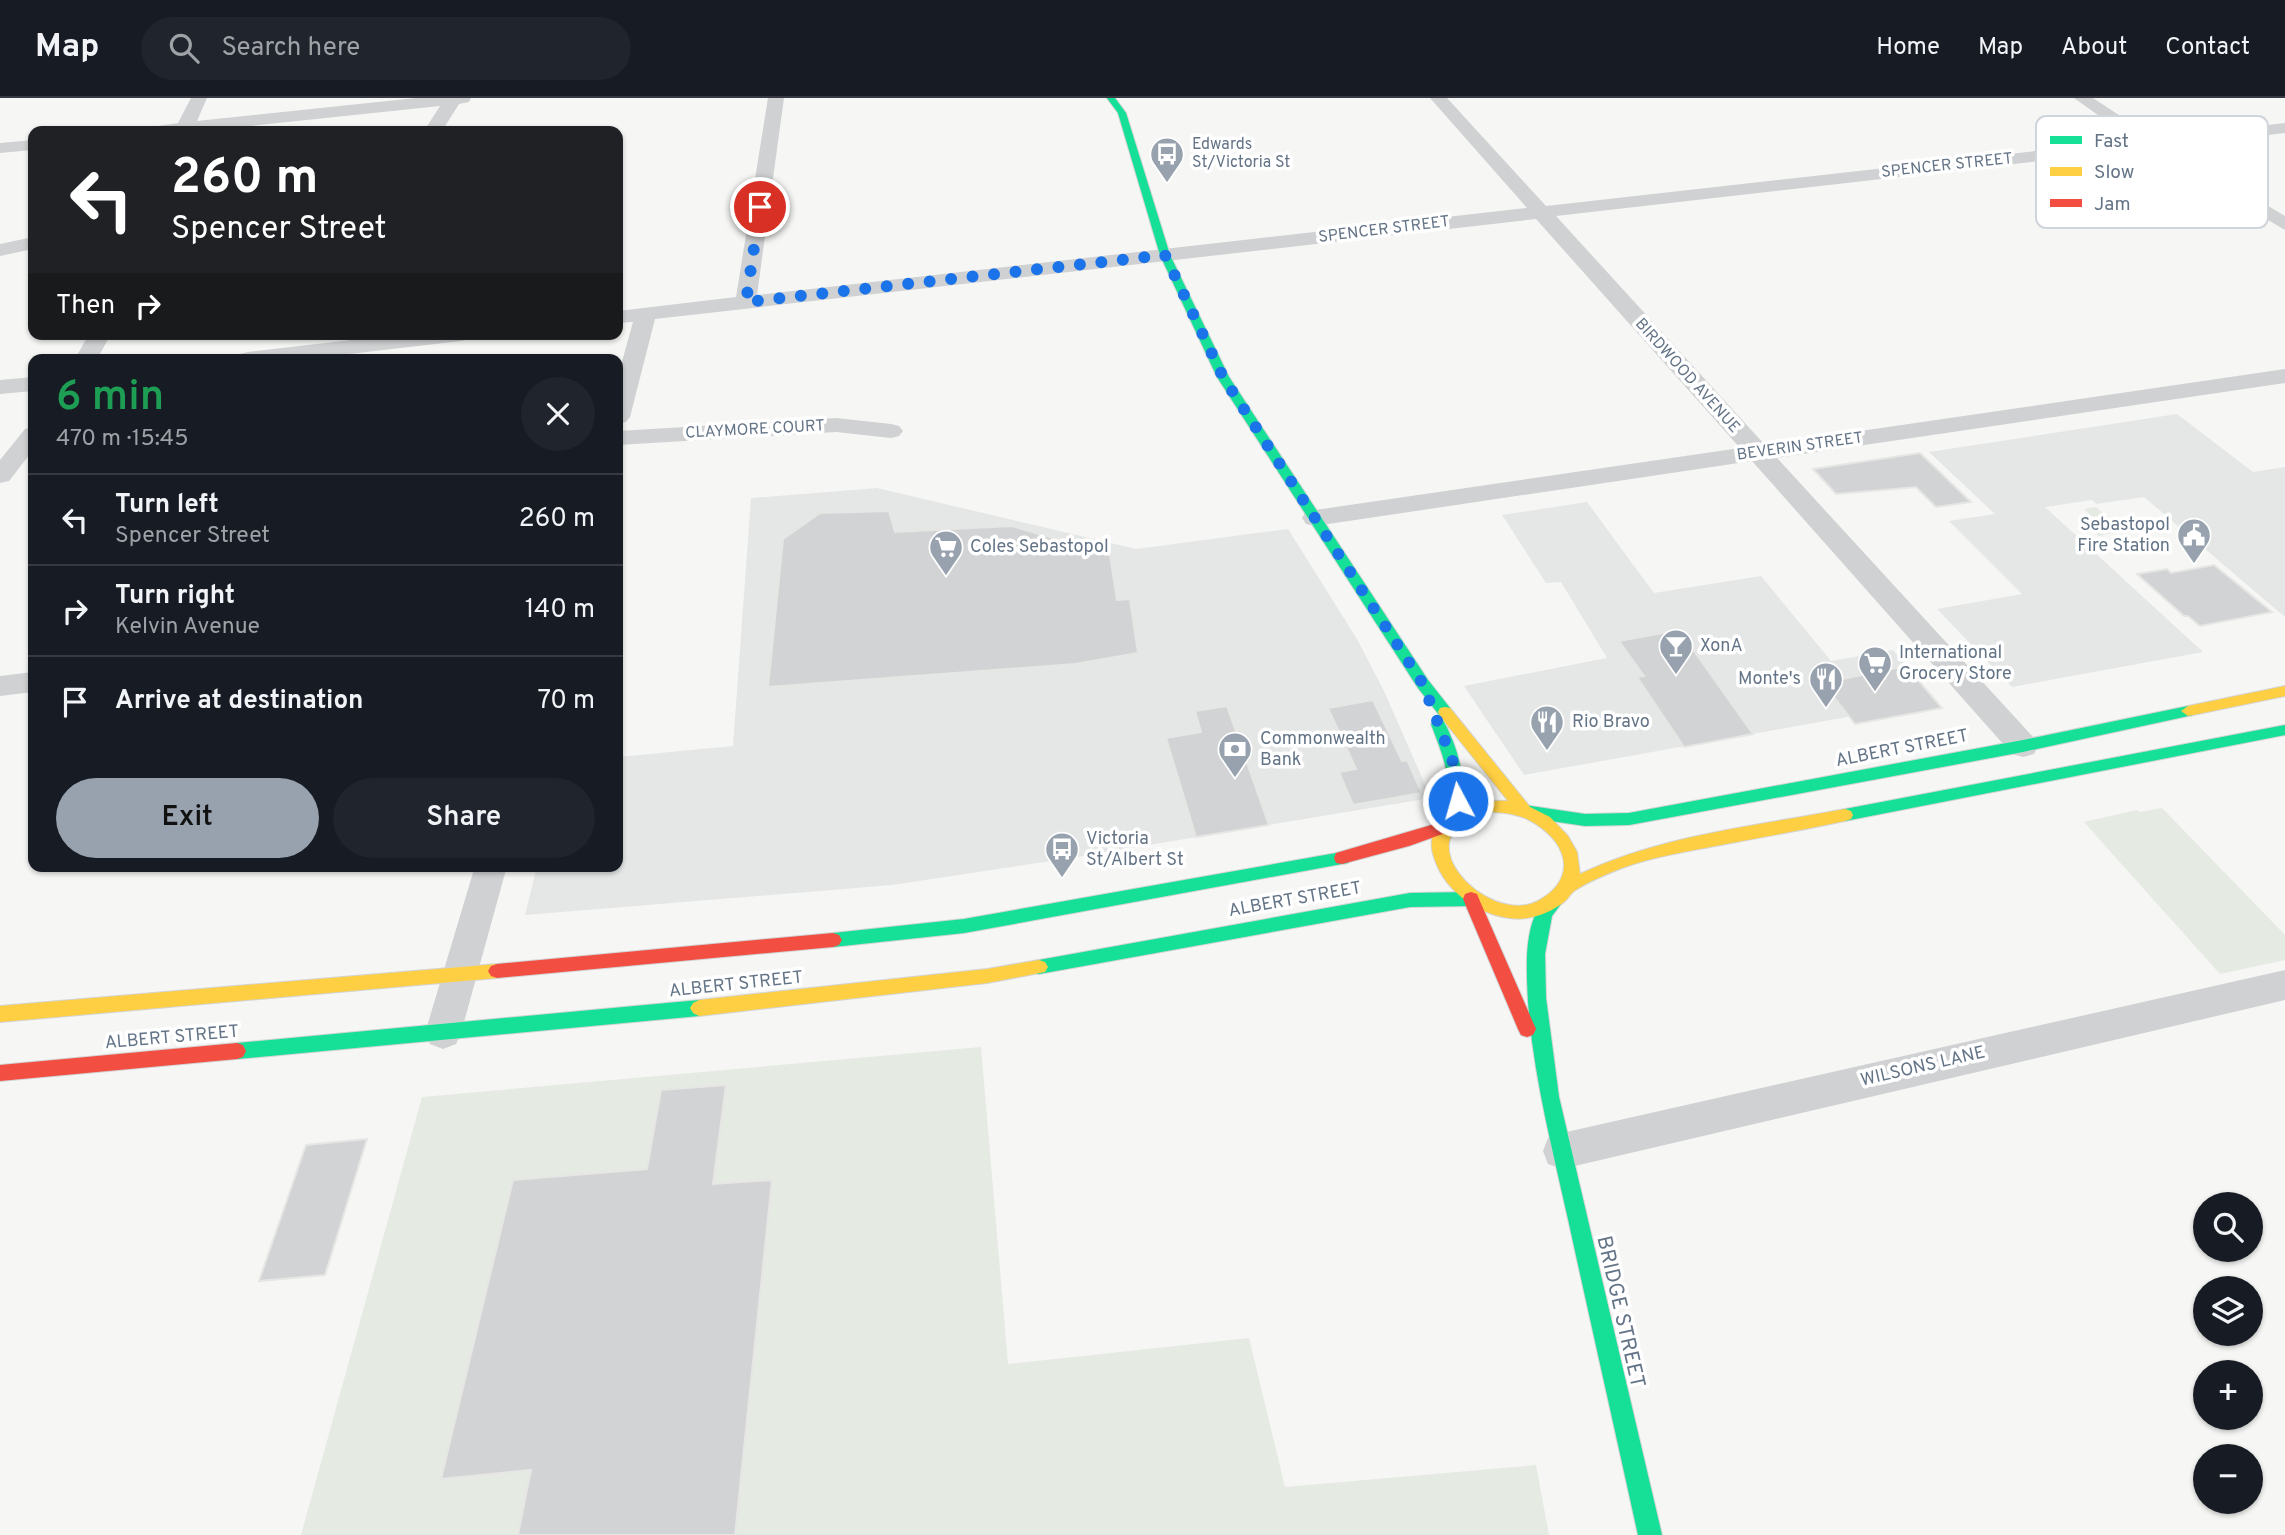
<!DOCTYPE html>
<html lang="en">
<head>
<meta charset="utf-8">
<style>
	body { margin:0; font-family:Overpass,sans-serif; background:#20242c; color:#f1f3f6; height:100vh; display:flex; flex-direction:column; font-size:26px; white-space:nowrap }
	* { box-sizing:border-box; margin:0 }
	p { font-size:23px; color:#9ea1a6 }
	.icon { flex:none; width:38px; height:38px; fill:none; stroke:currentColor; stroke-width:2; stroke-linecap:round; stroke-linejoin:round }
	.map { position:relative; flex:1; overflow:hidden }
	.sheet { position:absolute; left:28px; top:256px; width:595px; height:518px; display:flex; flex-direction:column; background:#171b24; border-radius:14px; box-shadow:0 2px 5px #0004 }
	.sheet>* { flex:none }
	.guide { position:absolute; left:28px; top:28px; width:595px; height:214px; border-radius:14px; box-shadow:0 2px 5px #0004; background:#202124; color:#fff; overflow:hidden }
	.controls { position:absolute; left:2193px; top:1094px; display:grid; gap:14px }
	.controls a { display:grid; place-items:center; width:70px; height:70px; border-radius:50%; background:#171b24; box-shadow:0 2px 5px #0004; font-size:35px }
	.pin { position:absolute; display:grid; place-items:center; width:60px; height:60px; color:#fff; margin:-30px; border:4px solid #fff; border-radius:50%; box-shadow:0 2px 7px #0007 }
	.me { position:absolute; width:77px; margin:-38px; rotate:354deg; stroke-linejoin:round; filter:drop-shadow(0 0 5px #0008) }
	.turn { display:flex; align-items:center; gap:24px; height:147px; padding:0 28px; font-size:32px }
	.turn .icon { width:91px; height:91px; stroke-width:2.5 }
	.turn b { display:block; font-size:49px; line-height:60px }
	.then { display:flex; align-items:center; height:66px; padding:0 28px; background:#0003; gap:14px; font-size:26px }
	.round { display:grid; place-items:center; flex:none; width:74px; height:74px; border-radius:37px; background:#20242c }
	.head { display:flex; align-items:center; justify-content:space-between; height:119px; padding:0 28px }
	h1 { font-size:42px; font-weight:600; line-height:52px; color:#1e9e55 }
	.primary-button { display:flex; gap:14px; margin-top:auto; padding:14px 28px }
	.primary-button a { flex:1; height:80px; border-radius:42px; background:#97a2ae; color:#111; font-size:28px; font-weight:600; line-height:80px; text-align:center }
	.primary-button a+a { background:#20242c; color:#f1f3f6 }
	ul { padding:0; list-style:none }
	li { display:flex; align-items:center; gap:21px; height:91px; padding:0 28px; border-top:2px solid #363941 }
	li div { flex:1 }
	li b { display:block; font-size:26px }
	li em { font-style:normal }
	header { display:flex; align-items:center; gap:42px; box-sizing:border-box; height:98px; padding:0 35px; background:#171b24; border-bottom:2px solid #363941 }
	header strong { font-size:33px }
	nav { display:flex; gap:38px; margin-inline-start:auto; font-size:24px }
	.search { width:490px; height:63px; background:#20242c; display:flex; align-items:center; gap:18px; box-sizing:border-box; padding:0 24px; border-radius:38px; color:#9ea1a6; font-size:26px }
	.map>svg:first-child { display:block }
	.built { fill:#e5e6e6 }
	.green { fill:#e5eae3 }
	.building { fill:#d2d3d4; stroke:#e6e6e4; stroke-width:2 }
	.lines { fill:none; stroke-linecap:round; stroke-linejoin:round }
	.fast-casing { stroke:#d2d4d5; stroke-width:2 }
	.slow-casing { stroke:#d2d4d5; stroke-width:2 }
	.jam-casing { stroke:#d2d4d5; stroke-width:2 }
	.street { fill:#d0d1d2; fill-rule:evenodd }
	.fast { fill:#16e098; fill-rule:evenodd }
	.slow { fill:#ffcf43; fill-rule:evenodd }
	.jam { fill:#f24e42; fill-rule:evenodd }
	.route { stroke:#1a73e8; stroke-width:12; stroke-dasharray:0 21.6 }
	.labels { text-anchor:middle; dominant-baseline:central; stroke-width:7; stroke-linejoin:round; paint-order:stroke }
	.far-poi-label { font-size:16px; fill:#647487; stroke:#fff; text-anchor:start }
	.far-street-label { font-size:16px; fill:#647487; stroke:#fff }
	.poi-label { font-size:18px; fill:#647487; stroke:#fff; text-anchor:start }
	.street-label { font-size:18px; fill:#647487; stroke:#fff }
	.near-street-label { font-size:21px; fill:#647487; stroke:#fff }
	.key { fill:#fff; stroke:#d0d5db; stroke-width:2 }
	.key-label { font-size:19px; fill:#647487 }
</style>
</head>
<body>
<header>
<strong>Map</strong>
<div class="search"><svg class="icon" aria-label="search" viewBox="0 0 24 24"><circle cx="10" cy="10" r="6"/><path d="M15 15l6 6"/></svg>Search here</div>
<nav><a>Home</a><a>Map</a><a>About</a><a>Contact</a></nav>
</header>
<div class="map">
<svg width="2285" height="1437" viewBox="0 0 2285 1437">
	<rect width="100%" height="100%" fill="#f6f6f5"/>
	<g class="built">
		<path d="M2177,316L2253,374L2285,369V519L2144,399L2096,406L2092,402L2045,409L2203,554L2012,589L1937,511L2022,496L1949,423L1995,416L1929,354Z"/>
		<path d="M877,390L1136,451L1288,431L1357,541L1384,593L1431,700L1071,760L892,787L525,817L537,768H618V659L733,648L751,400Z"/>
		<path d="M1587,404L1654,495L1761,478L1831,563L1893,552L1936,603L1524,677L1464,588L1607,560L1561,484L1546,485L1502,417Z"/>
	</g>
	<g class="green">
		<path d="M2096,409L2123,432L2099,438L2082,423L2095,421L2084,411Z"/>
		<path d="M2162,710L2285,837V862L2220,876L2084,724L2137,712L2140,714Z"/>
		<path d="M981,949L1008,1266L1249,1240L1285,1389L1536,1367L1549,1437H301L422,999Z"/>
	</g>
	<g class="building">
		<path d="M1920,355L1971,404L1936,409L1916,389L1836,396L1813,371Z"/>
		<path d="M889,413L895,434L1012,428L1110,457L1117,502L1130,501L1138,555L1075,566L768,589L783,441L820,415Z"/>
		<path d="M2214,467L2272,514L2200,528L2188,518H2184L2137,476L2167,471L2171,475Z"/>
		<path d="M1679,532L1753,636L1684,649L1637,579L1644,578L1619,543Z"/>
		<path d="M1906,568L1942,610L1855,626L1823,585Z"/>
		<path d="M1373,602L1402,663L1407,662L1422,695L1353,707L1339,674L1356,671L1328,610Z"/>
		<path d="M1227,608L1269,727L1196,739L1166,640L1201,634L1195,613Z"/>
		<path d="M726,987L713,1086L772,1082L735,1437H518L531,1372L441,1381L513,1082L647,1071L661,992Z"/>
		<path d="M367,1041L325,1177L259,1183L306,1047Z"/>
	</g>
	<g class="lines">
		<g class="fast-casing">
			<g id="fast">
				<path d="M1107,0H1115L1126,15L1170,157L1229,279L1428,582L1450,610L1452,614L1450,618H1440L1418,590L1217,279L1160,157L1118,15Z"/>
				<path d="M2188,608L2193,609L2195,613L2193,617L2023,654L1629,727L1585,728L1524,719L1518,717L1516,713L1518,709L1524,707L1585,716L1629,715L2023,642Z"/>
				<path d="M1438,621L1443,622C1460,653 1467,685 1461,720L1459,724H1447C1443,714 1449,698 1448,686C1447,665 1438,645 1431,626Z"/>
				<path d="M2285,627V637L1845,723L1839,721L1837,717L1839,713L1845,711Z"/>
				<path d="M1342,754L1348,755L1350,760L1348,765L1342,766L964,835L833,849L827,847L824,842L827,837L833,835L964,821Z"/>
				<path d="M1471,794L1477,796L1479,801L1477,806L1471,808L1410,809L1039,876L1033,874L1030,869L1033,864L1039,862L1410,795Z"/>
				<path d="M1553,799L1559,801L1561,806L1552,818L1545,856L1546,900L1559,999L1662,1437H1638C1615,1332 1591,1226 1568,1121C1549,1035 1525,947 1527,859C1528,839 1532,806 1553,799Z"/>
				<path d="M699,902L705,905L708,910L705,915L699,918L237,961L231,959L228,953L231,947L237,945Z"/>
			</g>
		</g>
		<g class="slow-casing">
			<g id="slow">
				<path d="M2285,588V598L2188,618L2181,613L2188,608Z"/>
				<path d="M1445,609L1450,610L1530,709L1550,719L1568,738L1577,754L1580,776C1662,737 1756,728 1845,711L1851,713L1853,717L1851,721L1845,723C1802,732 1758,740 1715,748C1684,754 1652,759 1622,770C1607,776 1587,784 1574,793C1570,796 1568,801 1564,804C1549,816 1528,823 1509,820C1474,815 1442,790 1433,756C1422,716 1479,700 1508,703L1440,618L1438,614L1440,610ZM1493,714C1505,715 1518,716 1529,722C1567,742 1580,780 1538,803C1487,830 1393,732 1493,714Z"/>
				<path d="M1039,862L1045,864L1048,869L1045,874L987,885L699,918L693,915L690,910L693,905L699,902L987,871Z"/>
				<path d="M497,866L503,868L506,873L503,878L497,880L0,924V908Z"/>
			</g>
		</g>
		<g class="jam-casing">
			<g id="jam">
				<path d="M1445,723L1451,725L1453,729L1451,733L1409,748L1342,766L1336,765L1334,760L1336,755Z"/>
				<path d="M1471,794L1477,796L1479,801L1536,931L1533,937L1527,939L1521,937L1518,931L1463,801L1465,796Z"/>
				<path d="M833,835L839,837L842,842L839,847L833,849L497,880L491,878L488,873L491,868L497,866Z"/>
				<path d="M237,945L243,947L246,953L243,959L237,961L0,983V967Z"/>
			</g>
		</g>
		<g class="street">
			<path d="M191,0H207L197,23L416,0H471L469,4L459,6L442,33H424L440,8L203,33H148L151,29L178,25Z"/>
			<path d="M768,0H784L757,197L1527,110L1430,0H1447L1546,108L2133,42L2074,0H2093L2154,40L2285,25V35L2169,49L2285,118V132L2147,51L1556,118L1765,347L2285,271V285L1777,360L2034,640L2038,648L2034,656L2023,659L2012,656L1752,363L1315,428L1306,426L1302,420L1306,414L1315,412L1740,350L1536,121L655,221L630,319L626,324L618,326V278L633,224L618,225V213L736,199Z"/>
			<path d="M33,42V52L0,55V45Z"/>
			<path d="M33,139V151L0,158V146Z"/>
			<path d="M89,236H111L97,261H75Z"/>
			<path d="M403,236H472L469,241L461,243L306,261H237L240,256L248,254Z"/>
			<path d="M33,279V293L0,296V282Z"/>
			<path d="M836,320L891,326L899,328L903,333L899,338L891,340L836,334L618,347V333Z"/>
			<path d="M33,329V352L9,383L0,385V362L25,331Z"/>
			<path d="M33,574V594L0,598V578Z"/>
			<path d="M475,768H507L461,935L456,946L443,951L430,946L425,935Z"/>
			<path d="M2285,872V902L1562,1071L1548,1066L1543,1053L1548,1040L1562,1035Z"/>
		</g>
		<use href="#fast" class="fast"/>
		<use href="#slow" class="slow"/>
		<use href="#jam" class="jam"/>
	</g>
	<g class="lines">
		<path class="route" d="M760,109L746,204L1165,157L1223,279L1423,586L1456,672L1460,684L1458,703"/>
	</g>
	<defs>
		<g id="bus-pin" transform="scale(1.75)"><path d="M0 17L-7.5 6A9.5 9.5 0 1 1 7.5 6Z" fill="#97a2ae" stroke="#fff"/><path d="M-5-6H5V4H4V6H2V4H-2V6H-4V4H-5ZM-3.5-4V0h7V-4ZM-3.5 1.2v1.5H-2V1.2ZM2 1.2v1.5H3.5V1.2Z" fill="#fff"/></g>
		<g id="civic-pin" transform="scale(1.75)"><path d="M0 17L-7.5 6A9.5 9.5 0 1 1 7.5 6Z" fill="#97a2ae" stroke="#fff"/><path d="M-.6-6.5H3V-4.5H.6V-3L4-1V1h2V6H-6V1h2V-1L-.6-3ZM-1.2 2.5V6h2.4V2.5Z" fill="#fff"/></g>
		<g id="supermarket-pin" transform="scale(1.75)"><path d="M0 17L-7.5 6A9.5 9.5 0 1 1 7.5 6Z" fill="#97a2ae" stroke="#fff"/><path d="M-6-5.5h2.5l.6 2H6L4.5 2H-2.5L-4.4-4H-6ZM-1.5 3.2a1.3 1.3 0 1 0 .1 0ZM3 3.2a1.3 1.3 0 1 0 .1 0Z" fill="#fff"/></g>
		<g id="bar-pin" transform="scale(1.75)"><path d="M0 17L-7.5 6A9.5 9.5 0 1 1 7.5 6Z" fill="#97a2ae" stroke="#fff"/><path d="M-6-5H6L.8 .8V4.5H3.5V6h-7V4.5H-.8V.8Z" fill="#fff"/></g>
		<g id="restaurant-pin" transform="scale(1.75)"><path d="M0 17L-7.5 6A9.5 9.5 0 1 1 7.5 6Z" fill="#97a2ae" stroke="#fff"/><path d="M-5-6h1v4h1v-4h1v4h1v-4h1v5L-1.5 .5V6h-2V.5L-5-1ZM5-6V6H3V1.5H1.5Q1.5-4 5-6Z" fill="#fff"/></g>
		<g id="bank-pin" transform="scale(1.75)"><path d="M0 17L-7.5 6A9.5 9.5 0 1 1 7.5 6Z" fill="#97a2ae" stroke="#fff"/><path d="M-6-4H6V4H-6ZM0-2.3a2.3 2.3 0 1 0 0 4.6a2.3 2.3 0 1 0 0-4.6Z" fill="#fff"/></g>
	</defs>
	<g fill-rule="evenodd">
		<use href="#bus-pin" x="1167" y="56"/>
		<use href="#civic-pin" x="2194" y="437"/>
		<use href="#supermarket-pin" x="946" y="449"/>
		<use href="#bar-pin" x="1676" y="548"/>
		<use href="#supermarket-pin" x="1875" y="565"/>
		<use href="#restaurant-pin" x="1826" y="581"/>
		<use href="#restaurant-pin" x="1547" y="624"/>
		<use href="#bank-pin" x="1235" y="651"/>
		<use href="#bus-pin" x="1062" y="751"/>
	</g>
	<g class="labels">
		<g class="far-poi-label">
			<text x="1192" y="47">Edwards<tspan x="1192" dy="18">St/Victoria St</tspan></text>
		</g>
		<g class="far-street-label">
			<text transform="translate(1947 68) rotate(-6)">SPENCER STREET</text>
			<text transform="translate(1384 132) rotate(-7)">SPENCER STREET</text>
			<text transform="translate(1687 278) rotate(48)">BIRDWOOD AVENUE</text>
			<text transform="translate(755 332) rotate(-3)">CLAYMORE COURT</text>
			<text transform="translate(1800 349) rotate(-8)">BEVERIN STREET</text>
		</g>
		<g class="poi-label">
			<text x="2170" y="427" text-anchor="end">Sebastopol<tspan x="2170" dy="21">Fire Station</tspan></text>
			<text x="970" y="449">Coles Sebastopol</text>
			<text x="1700" y="548">XonA</text>
			<text x="1899" y="555">International<tspan x="1899" dy="21">Grocery Store</tspan></text>
			<text x="1801" y="581" text-anchor="end">Monte's</text>
			<text x="1572" y="624">Rio Bravo</text>
			<text x="1260" y="641">Commonwealth<tspan x="1260" dy="21">Bank</tspan></text>
			<text x="1086" y="741">Victoria<tspan x="1086" dy="21">St/Albert St</tspan></text>
		</g>
		<g class="street-label">
			<text transform="translate(1902 651) rotate(-11)">ALBERT STREET</text>
			<text transform="translate(1295 802) rotate(-10)">ALBERT STREET</text>
			<text transform="translate(736 887) rotate(-6)">ALBERT STREET</text>
			<text transform="translate(172 940) rotate(-5)">ALBERT STREET</text>
			<text transform="translate(1923 969) rotate(-13)">WILSONS LANE</text>
		</g>
		<g class="near-street-label">
			<text transform="translate(1620 1214) rotate(77)">BRIDGE STREET</text>
		</g>
	</g>
	<rect x="2036" y="18" width="232" height="112" rx="10" class="key"/>
	<rect x="2050" y="38" width="32" height="8" fill="#16e098"/>
	<rect x="2050" y="69" width="32" height="9" fill="#ffcf43"/>
	<rect x="2050" y="101" width="32" height="8" fill="#f24e42"/>
	<g class="key-label">
		<text x="2094" y="49">Fast</text>
		<text x="2094" y="80">Slow</text>
		<text x="2094" y="112">Jam</text>
	</g>
</svg>
<div class="controls">
<a><svg class="icon" aria-label="search" viewBox="0 0 24 24"><circle cx="10" cy="10" r="6"/><path d="M15 15l6 6"/></svg></a>
<a><svg class="icon" aria-label="layers" viewBox="0 0 24 24"><path d="M12 4l9 5-9 5-9-5zM3 14l9 5 9-5"/></svg></a>
<a>+</a>
<a>−</a>
</div>
<div class="pin" style="left:760px;top:109px;background:#d93025"><svg class="icon" aria-label="arrive" viewBox="0 0 24 24"><path d="M6 21V4h12l-3 4 3 4H6"/></svg></div>
<svg class="me" style="left:1458px;top:703px" viewBox="-20 -20 40 40"><circle r="17" fill="#1a73e8" stroke="#fff" stroke-width="3"/><path d="M0-11L8 9 0 5-8 9z" fill="#fff"/></svg>
<div class="guide">
<div class="turn"><svg class="icon" aria-label="left" viewBox="0 0 24 24"><path d="M17 20v-9H6M10 6l-5 5 5 5"/></svg><div><b>260 m</b>Spencer Street</div></div>
<div class="then">Then<svg class="icon" aria-label="right" viewBox="0 0 24 24"><path d="M7 20v-9h11M14 6l5 5-5 5"/></svg></div>
</div>
<section class="sheet">
<div class="head"><div><h1>6 min</h1><p>470 m · 15:45</p></div><a class="round"><svg class="icon" aria-label="close" viewBox="0 0 24 24"><path d="M6 6l12 12M18 6L6 18"/></svg></a></div>
<ul>
<li><svg class="icon" aria-label="left" viewBox="0 0 24 24"><path d="M17 20v-9H6M10 6l-5 5 5 5"/></svg><div><b>Turn left</b><p>Spencer Street</p></div><em>260 m</em></li>
<li><svg class="icon" aria-label="right" viewBox="0 0 24 24"><path d="M7 20v-9h11M14 6l5 5-5 5"/></svg><div><b>Turn right</b><p>Kelvin Avenue</p></div><em>140 m</em></li>
<li><svg class="icon" aria-label="arrive" viewBox="0 0 24 24"><path d="M6 21V4h12l-3 4 3 4H6"/></svg><div><b>Arrive at destination</b></div><em>70 m</em></li>
</ul>
<div class="primary-button"><a>Exit</a><a>Share</a></div>
</section>
</div>
</body>
</html>
